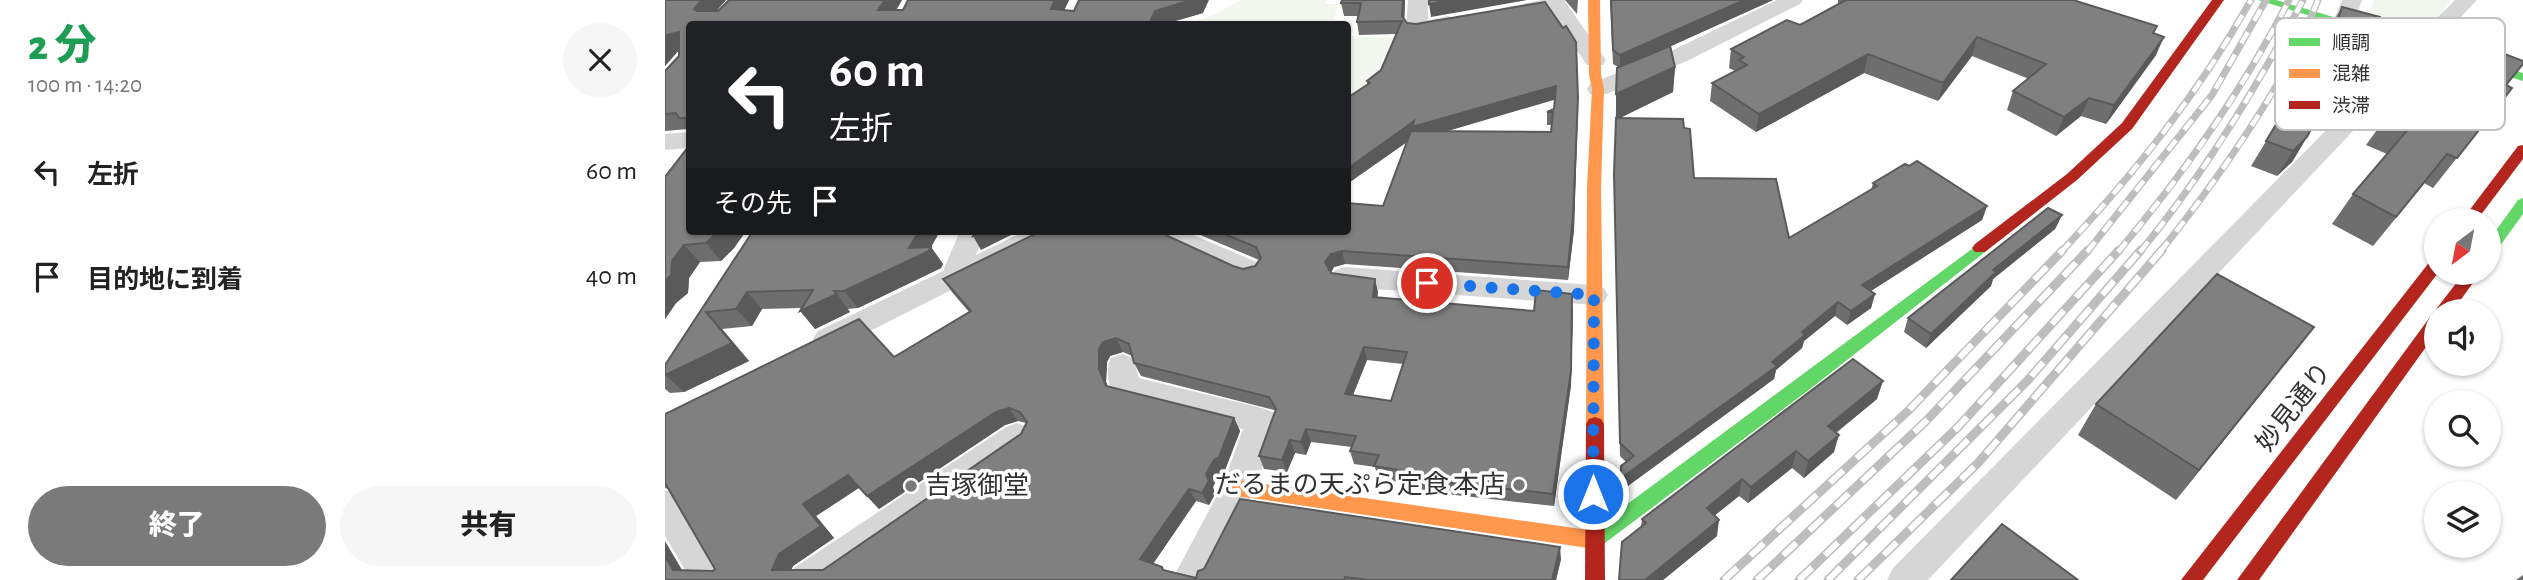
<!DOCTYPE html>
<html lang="ja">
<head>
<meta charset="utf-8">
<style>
	body { margin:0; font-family:"Alegreya Sans","Noto Sans JP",sans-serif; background:#f6f6f6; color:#222; height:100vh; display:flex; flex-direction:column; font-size:26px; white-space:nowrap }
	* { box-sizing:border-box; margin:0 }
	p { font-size:23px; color:#767676 }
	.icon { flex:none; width:38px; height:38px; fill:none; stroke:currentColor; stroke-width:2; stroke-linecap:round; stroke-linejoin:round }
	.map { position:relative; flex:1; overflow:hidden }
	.panel { display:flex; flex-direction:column; background:#fff; width:665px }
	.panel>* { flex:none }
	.guide { position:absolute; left:21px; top:21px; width:665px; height:214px; border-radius:7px; box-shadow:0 2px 5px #0004; background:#202124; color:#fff; overflow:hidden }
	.needle { width:46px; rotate:212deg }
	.tools { position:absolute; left:1759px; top:208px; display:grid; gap:14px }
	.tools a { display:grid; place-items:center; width:77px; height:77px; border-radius:50%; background:#fff; box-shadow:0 2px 5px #0004; font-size:35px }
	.pin { position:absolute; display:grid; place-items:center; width:60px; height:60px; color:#fff; margin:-30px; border:4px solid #fff; border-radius:50%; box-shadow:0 2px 7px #0007 }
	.me { position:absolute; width:77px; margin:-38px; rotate:0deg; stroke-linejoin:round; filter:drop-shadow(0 0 5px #0008) }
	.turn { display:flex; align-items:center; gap:24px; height:147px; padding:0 28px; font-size:32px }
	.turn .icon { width:91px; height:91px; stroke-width:2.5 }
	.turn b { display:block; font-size:49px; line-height:60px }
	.then { display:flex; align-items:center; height:66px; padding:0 28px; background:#0003; gap:14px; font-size:26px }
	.round { display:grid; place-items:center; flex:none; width:74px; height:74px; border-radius:37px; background:#f6f6f6 }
	.head { display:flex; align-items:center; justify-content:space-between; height:119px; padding:0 28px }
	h1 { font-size:42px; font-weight:800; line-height:52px; color:#1e9e55 }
	.primary-button { display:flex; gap:14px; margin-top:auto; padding:14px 28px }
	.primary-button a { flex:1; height:80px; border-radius:42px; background:#7a7a7a; color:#fff; font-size:28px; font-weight:800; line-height:80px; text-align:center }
	.primary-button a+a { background:#f6f6f6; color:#222 }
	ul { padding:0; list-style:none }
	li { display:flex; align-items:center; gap:21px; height:105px; padding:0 28px }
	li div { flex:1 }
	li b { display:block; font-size:26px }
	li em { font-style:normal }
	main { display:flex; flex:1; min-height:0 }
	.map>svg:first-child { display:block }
	.green { fill:#f1f6ee }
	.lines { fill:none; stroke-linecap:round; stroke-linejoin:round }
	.street { fill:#d6d6d6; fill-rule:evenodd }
	.fast { fill:#63d668; fill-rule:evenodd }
	.slow { fill:#ff974d; fill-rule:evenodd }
	.jam { fill:#b3261e; fill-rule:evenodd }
	.rail-far1-casing { stroke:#bebebe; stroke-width:7 }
	.rail-casing { stroke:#bebebe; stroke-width:9 }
	.rail-far1 { stroke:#fff; stroke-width:4.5; stroke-dasharray:13; stroke-linecap:butt }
	.rail { stroke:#fff; stroke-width:6; stroke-dasharray:18; stroke-linecap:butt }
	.wall { fill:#6e6e6e; fill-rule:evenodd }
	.shaded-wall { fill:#5a5a5a }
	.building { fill:#808080; stroke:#5a5a5a; stroke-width:2; fill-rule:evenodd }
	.route { stroke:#1a73e8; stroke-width:12; stroke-dasharray:0 21.6 }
	.poi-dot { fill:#7a7a7a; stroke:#fff; stroke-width:2.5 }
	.labels { text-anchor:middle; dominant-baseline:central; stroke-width:7; stroke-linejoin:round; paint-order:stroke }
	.street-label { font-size:26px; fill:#323232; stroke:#fff }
	.poi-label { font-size:26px; fill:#323232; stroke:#fff; text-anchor:end }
	.key { fill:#fff; stroke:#c2c2c2; stroke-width:2 }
	.key-label { font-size:19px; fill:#323232 }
</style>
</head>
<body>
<main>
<section class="panel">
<div class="head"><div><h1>2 分</h1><p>100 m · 14:20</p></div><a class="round"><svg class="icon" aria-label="close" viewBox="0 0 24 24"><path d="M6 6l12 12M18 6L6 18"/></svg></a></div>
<ul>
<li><svg class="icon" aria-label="left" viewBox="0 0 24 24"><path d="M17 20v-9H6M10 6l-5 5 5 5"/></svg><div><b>左折</b></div><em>60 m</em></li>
<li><svg class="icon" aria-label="arrive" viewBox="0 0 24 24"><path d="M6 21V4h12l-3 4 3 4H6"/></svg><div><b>目的地に到着</b></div><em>40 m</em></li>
</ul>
<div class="primary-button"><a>終了</a><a>共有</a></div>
</section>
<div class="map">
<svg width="1858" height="580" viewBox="0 0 1858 580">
	<rect width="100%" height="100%" fill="#fff"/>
	<g class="green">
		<path d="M576,0H661L660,4H673L669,20L690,21L686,36L728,38L705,87L683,100L682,24H520L549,15Z"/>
		<path d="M1709,0H1786L1759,37L1702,20Z"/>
	</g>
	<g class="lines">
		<g class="street">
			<path d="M743,0H763V20L783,16L790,18L794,22L790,26C776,30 759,36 744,33L741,28Z"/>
			<path d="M877,0H899L941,60L938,65H922L885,11L844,18L837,16L834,12L837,8Z"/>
			<path d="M1112,0H1138L1135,4L1022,61L941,94H925L922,89L925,84L1006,51Z"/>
			<path d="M1677,0H1697L1686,29H1670L1667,24Z"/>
			<path d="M1790,0H1812L1263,580H1222L1228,568Z"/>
			<path d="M24,132V148L0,150V134Z"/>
			<path d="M295,231H321L311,255L360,231H396L392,237L173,347L163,350L153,347L148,339L153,331L278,271Z"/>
			<path d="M481,231H519L594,263L598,270L594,277L584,280L574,277L485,237Z"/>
			<path d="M680,267L929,285L939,288L943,295L939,302L929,305L680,287L670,284L666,277L670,270Z"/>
			<path d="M457,354L468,358L474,378L597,408L608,412L613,421L590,488L543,580H507L558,484L578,429L449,396C443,384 440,370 446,358Z"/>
			<path d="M352,423L363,427L368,436L363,445L170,580H123L129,568L341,427Z"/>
			<path d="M0,490L12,495L63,580H26L0,536Z"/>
		</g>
		<g class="fast">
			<path d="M1593,0H1611L1858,73V81Z"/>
			<path d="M1858,198V214L1829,254L1824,255V240L1853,200Z"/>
			<path d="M1315,243L1323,248L1320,252L1145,389L936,546L929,549L916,545L913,539L916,533L926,531Z"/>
		</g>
		<g class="slow">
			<path d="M923,0H935L936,75L939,89L936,188L939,424L936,429L930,431L924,429L921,424L922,188L927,89L924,75Z"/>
			<path d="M573,480L923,530L930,533L933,539L930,545L923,548L573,496L566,494L564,488L566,482Z"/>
		</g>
		<g class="jam">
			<path d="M1547,0H1559L1467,129L1412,180L1320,252H1310L1307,248L1310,244L1402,174L1457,123Z"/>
			<path d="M1858,145V159L1812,220H1797L1853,146Z"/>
			<path d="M1771,259L1773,273L1538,580H1516L1766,260Z"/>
			<path d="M1799,273H1815L1787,312H1771V314L1770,312L1772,308Z"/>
			<path d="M1771,315V333L1594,580H1572L1765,317Z"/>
			<path d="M930,417L936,419L939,424L940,580H920L921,424L924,419Z"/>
		</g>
		<g class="rail-far1-casing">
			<g id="rail-far1">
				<path d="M1396,252C1469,174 1534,93 1586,0"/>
				<path d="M1422,252L1547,95L1601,0"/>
				<path d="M1453,252C1519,173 1577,92 1624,0"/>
				<path d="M1475,252C1539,174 1591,89 1638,0"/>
				<path d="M1495,252C1542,193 1587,130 1624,64C1636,44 1644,21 1653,0"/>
			</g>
		</g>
		<g class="rail-casing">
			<g id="rail">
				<path d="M1059,580L1243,411L1398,250"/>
				<path d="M1092,580L1260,422L1423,250"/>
				<path d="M1134,580L1293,427L1454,250"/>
				<path d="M1163,580L1363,380L1476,250"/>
				<path d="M1193,580L1313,463L1497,250"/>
			</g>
		</g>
		<use href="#rail-far1" class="rail-far1"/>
		<use href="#rail" class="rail"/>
	</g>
	<g class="wall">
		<path d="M0,0H61L51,11H53L64,0H237L231,10H238L243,0H404L399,10L538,13L500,24H24V132L23,129L0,131V71L14,56V50L0,66Z"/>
		<path d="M740,0L739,20L742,23L913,111L909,230L903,280L680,264L669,267L666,273L713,292L712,297L869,311L908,307L906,385L889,506L754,491L752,485L713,479L710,467L689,464L685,451L687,447L646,442L641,455L630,453L622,472L599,469L594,456L610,411L609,410L476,376L469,363L467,356L458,352L445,356L442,362L441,382L443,386L569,418L575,431L560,470L555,473L548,487L550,494L544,505L531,501L488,564L497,567L500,571L531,578L896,559L891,580H0L17,570L48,571L50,569L4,489L0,488V414L229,357L304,312L287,292L278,279L568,266L578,269L590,266L594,260L526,231H682L718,206L742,142L682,184L702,85V81L716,70L731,34L694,35L692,22L693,16H679L676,3ZM890,99L889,109L882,112V125H887L886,132L781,131ZM702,360L738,364L726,401L688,395ZM353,421L361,423L356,434L158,570H126L128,566L169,538L151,516L194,488L214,509L340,425Z"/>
		<path d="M900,0H913L912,14Z"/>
		<path d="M945,0H1108L1006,46L1010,67L1008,92L954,118L1019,128L1029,178L1124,238L1206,190L1208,183L1322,206L1317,220L1206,291L1210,294L1206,308L1182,325L1170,316L1139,341L1137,348L1111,370L1109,379L956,491V466L961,462L955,456L949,188L952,68L953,67L948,64Z"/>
		<path d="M1173,0H1408L1489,34L1491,55L1441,124L1416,116L1391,136L1342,110L1348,91L1364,79L1307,56L1273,101L1199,73L1091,132L1045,101L1047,83L1070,71L1064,68L1066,49L1135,25L1173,4Z"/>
		<path d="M1677,7L1706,49L1714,52L1698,77L1677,92L1657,124L1650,121L1642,137L1627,162L1612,176L1586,166L1645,69L1643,68L1659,42L1663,31Z"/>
		<path d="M1841,85L1847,88L1768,188L1759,183L1708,246L1667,224L1688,194L1722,154L1701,145L1722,116Z"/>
		<path d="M0,177L24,231H81L69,248L56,261L35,262L24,278L23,293L11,303L0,319Z"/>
		<path d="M1397,215L1390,229L1328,279L1326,286L1261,348L1239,332L1243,318Z"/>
		<path d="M88,231H275L266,247L278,264L276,268L193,308L183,309L185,312L150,329L137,308L97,309L87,326L57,329L84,361L19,392L5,393L0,389V365Z"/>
		<path d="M1649,327L1511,500L1413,435L1431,404Z"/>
		<path d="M1212,399L1171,433L1169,452L1139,478L1127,468L1083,503L1074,496L1050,515L1052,536L998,580H954L957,542L976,527L977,519Z"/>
		<path d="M1858,575V580H1851Z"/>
	</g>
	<g class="shaded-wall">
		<path d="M37,0H61L40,24L29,9Z"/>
		<path d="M220,0H237L223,24L213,10Z"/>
		<path d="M390,0H404L393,24L386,9Z"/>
		<path d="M526,0H544L538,13L500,24H484L490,11Z"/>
		<path d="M738,0H740L739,29L737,16Z"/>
		<path d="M787,0H862L766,17L764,4Z"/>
		<path d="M1079,0H1108L955,69V55Z"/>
		<path d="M14,32V50L0,66V37L2,35Z"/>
		<path d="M1312,37L1307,56L1273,101L1278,83Z"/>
		<path d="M1499,37L1491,55L1441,124L1449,105Z"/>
		<path d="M1714,52L1698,77L1678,92L1694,68Z"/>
		<path d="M1203,54L1199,73L1091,132L1094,114Z"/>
		<path d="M1010,67L1008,92L951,120V94Z"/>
		<path d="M891,86L892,99L749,141V137L682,184V169L749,121Z"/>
		<path d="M913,98L909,230L903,280V267Z"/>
		<path d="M1424,98L1416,116L1391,136L1399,117Z"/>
		<path d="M1642,137L1627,162L1612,176L1628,151Z"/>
		<path d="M1782,154L1759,183L1708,246L1731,217Z"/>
		<path d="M1322,206L1317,220L1193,299L1197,285Z"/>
		<path d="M1397,215L1390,229L1328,279L1326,286L1261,348L1266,334L1328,270Z"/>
		<path d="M54,231H81L69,248L56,261L41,243Z"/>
		<path d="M254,231H275L266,247L278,264L276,268L193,308L179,291L244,248Z"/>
		<path d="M319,231H354L316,250L308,236Z"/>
		<path d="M19,245L35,262L24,278L23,293L11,303L0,319V281L7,261Z"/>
		<path d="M677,251L680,264L669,267L664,276L660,262L666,254Z"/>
		<path d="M710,279L713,292L711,310L708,297Z"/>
		<path d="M82,292L97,309L87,326L71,309Z"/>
		<path d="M172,294L185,312L150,329L135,311Z"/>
		<path d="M1210,294L1206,308L1182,325L1186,311Z"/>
		<path d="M1173,302L1170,316L1139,341L1137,348L1111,370L1109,379L956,491V478L1107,362L1137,332Z"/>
		<path d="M908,307L906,385L889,506L888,494Z"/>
		<path d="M41,312L57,329L84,361L19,392L0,375Z"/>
		<path d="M1649,327L1624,359L1511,500L1534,470Z"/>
		<path d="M451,338L458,352L445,356L442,362L441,382L448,399L434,369V349L438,342Z"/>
		<path d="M699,347L702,360L683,407L680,394Z"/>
		<path d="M1218,381L1212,399L1158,443L1163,426Z"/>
		<path d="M344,408L353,421L340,425L214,509L202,496L331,412Z"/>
		<path d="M569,418L575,431L560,470L555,473L548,487L550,494L544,505L537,493L541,474Z"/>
		<path d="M641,429L646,442L641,455L636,442Z"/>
		<path d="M1174,435L1169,452L1139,478L1143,461Z"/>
		<path d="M625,440L630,453L622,472L617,460Z"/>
		<path d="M1131,451L1127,468L1083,503L1086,487Z"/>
		<path d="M183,475L195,487L151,516L169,538L128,566L122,580L107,570L114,554L138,504Z"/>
		<path d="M1077,479L1074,496L1039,524L1042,508Z"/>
		<path d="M524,489L531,501L483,571L475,559Z"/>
		<path d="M1054,520L1052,536L998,580H980Z"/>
		<path d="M0,541L23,580L8,570L0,556Z"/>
		<path d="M895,547L896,559L891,580H887Z"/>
	</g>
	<g class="building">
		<path d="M0,0H37L29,9L32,11H53L64,0H220L213,10H238L243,0H390L386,9L409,11L414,0H526L490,11L484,24H248V23L229,24H24V118H14L11,113L0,114V71L14,56V32L2,35L0,37Z"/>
		<path d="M677,0H738L737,16L742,23L751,24L880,2L898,28L901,26L911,42L913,98L908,216L903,267L677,251L666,254L660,262L666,273L710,279L708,297L869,311L871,290L907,294L906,371L888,494L751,479L752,473L709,466L714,455L685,451L691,436L641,429L636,442L625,440L617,460L594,456L611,409L604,397L469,363L464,344L451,338L438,342L434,349V369L441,386L569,418L554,457L549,460L541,474L544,481L537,493L524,489L475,559L497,567L498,570L531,578L533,571L539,569L575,499L895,547L887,580H704L680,577L679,580H0V556L8,570L48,571L50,569L0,483V414L194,319L229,357L306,311L278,279L376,231H492L568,266L578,269L590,266L596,258L591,247L552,231H682V203L718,206L746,131L886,132L888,112H882L889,109L891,86L747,127L749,121L682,169V98L705,83L702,81L716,70L737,21L692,22L696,3H676ZM699,347L742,352L726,401L680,394ZM344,408L355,412L362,422L356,434L158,570H107L114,554L156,526L138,504L183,475L202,496L331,412Z"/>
		<path d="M764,0H787L764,4Z"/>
		<path d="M946,0H1079L955,55L948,50Z"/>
		<path d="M1181,0H1408L1492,26L1488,33L1499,37L1449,105L1424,98L1399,117L1348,91L1381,64L1312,37L1278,83L1203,54L1094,114L1047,83L1082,65L1074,60L1079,57L1066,49L1122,20L1135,25Z"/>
		<path d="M1677,7L1715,17L1706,49L1714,52L1694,68L1691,66L1673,99L1663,96L1642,137L1628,151L1601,141L1655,52L1663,46L1658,43L1668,35Z"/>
		<path d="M1793,36L1858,61V64L1841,85L1847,88L1792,158L1782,154L1731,217L1688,194L1746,126L1722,116Z"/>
		<path d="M1005,46L1010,67L951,94L952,68Z"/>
		<path d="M951,118L1018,119L1019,128L1025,129L1029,178L1111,179L1124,238L1212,186L1208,183L1240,164L1244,166L1252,161L1322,206L1197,285L1210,294L1186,311L1173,302L1137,332L1140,335L1107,362L1112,366L956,478V466L969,456L955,443L949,174Z"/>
		<path d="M24,146V231H54L41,243L19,245L7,261L6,275L0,281V177Z"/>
		<path d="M1383,208L1397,215L1328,270L1331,272L1266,334L1243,318Z"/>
		<path d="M88,231H254L244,248L266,247L264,251L179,291H169L172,294L135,311L148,290L82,292L71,309L41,312L67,343L0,375V365Z"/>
		<path d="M310,231H319L308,236Z"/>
		<path d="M1552,274L1649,327L1534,470L1431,404Z"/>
		<path d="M1188,359L1218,381L1163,426L1174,435L1143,461L1131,451L1086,487L1077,479L1042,508L1054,520L980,580H955L954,579L957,542L981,523L977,519Z"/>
		<path d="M1337,524L1413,580H1286Z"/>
	</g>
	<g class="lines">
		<path class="route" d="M762,283L929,295L928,494"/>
	</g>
	<g class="poi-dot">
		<circle cx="854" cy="485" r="7"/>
		<circle cx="246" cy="486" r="7"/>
	</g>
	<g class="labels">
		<g class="street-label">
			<text transform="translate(1629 407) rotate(-52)">妙見通り</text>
		</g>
		<g class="poi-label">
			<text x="840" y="485">だるまの天ぷら定食 本店</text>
			<text x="260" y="486" text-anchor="start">吉塚御堂</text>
		</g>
	</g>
	<rect x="1610" y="18" width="230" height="112" rx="10" class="key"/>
	<rect x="1624" y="38" width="31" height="8" fill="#63d668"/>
	<rect x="1624" y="69" width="31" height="9" fill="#ff974d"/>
	<rect x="1624" y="101" width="31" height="8" fill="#b3261e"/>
	<g class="key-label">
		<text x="1667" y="49">順調</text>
		<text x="1667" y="80">混雑</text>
		<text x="1667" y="112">渋滞</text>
	</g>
</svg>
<div class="tools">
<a><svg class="needle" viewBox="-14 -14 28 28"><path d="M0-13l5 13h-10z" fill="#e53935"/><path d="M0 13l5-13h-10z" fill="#767676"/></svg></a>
<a><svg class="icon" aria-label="sound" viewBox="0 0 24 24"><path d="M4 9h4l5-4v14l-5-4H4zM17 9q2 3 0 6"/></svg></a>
<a><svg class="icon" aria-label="search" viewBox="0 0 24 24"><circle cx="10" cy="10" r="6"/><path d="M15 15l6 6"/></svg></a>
<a><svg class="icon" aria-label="layers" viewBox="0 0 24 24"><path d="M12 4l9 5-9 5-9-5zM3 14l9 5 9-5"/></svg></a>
</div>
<div class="pin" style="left:762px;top:283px;background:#d93025"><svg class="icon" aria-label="arrive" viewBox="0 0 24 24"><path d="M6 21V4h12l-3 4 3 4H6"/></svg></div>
<svg class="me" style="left:928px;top:494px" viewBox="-20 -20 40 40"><circle r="17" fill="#1a73e8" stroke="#fff" stroke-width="3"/><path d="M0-11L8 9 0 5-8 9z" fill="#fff"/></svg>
<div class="guide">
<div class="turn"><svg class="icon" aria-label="left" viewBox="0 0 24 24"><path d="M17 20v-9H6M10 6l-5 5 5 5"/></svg><div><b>60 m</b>左折</div></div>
<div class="then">その先<svg class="icon" aria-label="arrive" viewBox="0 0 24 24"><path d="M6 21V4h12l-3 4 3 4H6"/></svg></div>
</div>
</div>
</main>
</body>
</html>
